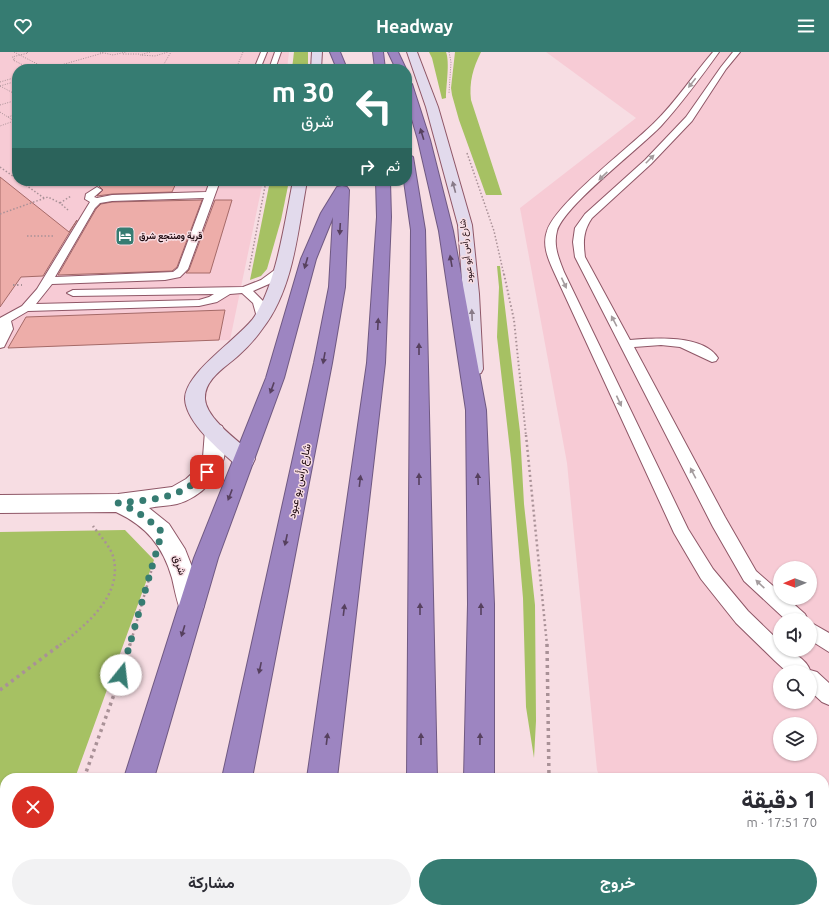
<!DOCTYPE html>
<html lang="ar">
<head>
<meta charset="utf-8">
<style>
	body { margin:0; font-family:Ubuntu,Vazirmatn,sans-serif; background:#f2f2f3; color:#2b2b33; direction:rtl; height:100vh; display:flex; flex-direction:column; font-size:15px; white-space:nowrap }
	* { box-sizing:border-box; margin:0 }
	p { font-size:13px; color:#7c7c81 }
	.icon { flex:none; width:22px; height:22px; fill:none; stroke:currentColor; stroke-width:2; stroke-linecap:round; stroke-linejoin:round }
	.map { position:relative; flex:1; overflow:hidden; direction:ltr }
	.side { position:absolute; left:0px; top:721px; width:829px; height:140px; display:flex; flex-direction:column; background:#fff; border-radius:16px 16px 0 0; box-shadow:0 1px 3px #0004; direction:rtl }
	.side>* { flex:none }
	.hud { position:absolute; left:12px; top:12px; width:400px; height:122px; border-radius:16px; box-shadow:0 1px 3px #0004; direction:rtl; background:#367c72; color:#fff; overflow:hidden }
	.needle { width:26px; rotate:269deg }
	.fabs { position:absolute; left:773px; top:509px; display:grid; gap:8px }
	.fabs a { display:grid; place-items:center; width:44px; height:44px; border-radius:50%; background:#fff; box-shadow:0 1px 3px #0004; font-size:20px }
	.pin { position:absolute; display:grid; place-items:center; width:34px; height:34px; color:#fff; margin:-17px; border-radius:8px; box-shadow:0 2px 6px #0006 }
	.me { position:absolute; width:44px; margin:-22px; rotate:16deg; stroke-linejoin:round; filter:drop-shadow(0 0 3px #0008) }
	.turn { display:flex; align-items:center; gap:14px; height:84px; padding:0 12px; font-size:18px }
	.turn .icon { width:52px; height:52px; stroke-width:2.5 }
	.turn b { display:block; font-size:28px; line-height:34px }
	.then { display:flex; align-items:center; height:38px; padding:0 12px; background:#0003; gap:8px; font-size:15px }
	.round { display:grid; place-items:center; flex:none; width:42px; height:42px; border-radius:21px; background:#f2f2f3 }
	.headline { display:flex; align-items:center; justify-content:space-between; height:68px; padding:0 12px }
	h1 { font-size:24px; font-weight:700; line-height:30px }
	.cta { display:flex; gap:8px; margin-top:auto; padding:8px 12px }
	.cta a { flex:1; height:46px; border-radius:24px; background:#367c72; color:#fff; font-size:16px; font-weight:700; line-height:46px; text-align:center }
	.cta a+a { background:#f2f2f3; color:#2b2b33 }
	header { display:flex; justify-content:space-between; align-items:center; height:52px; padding:0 12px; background:#367c72; color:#fff; font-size:18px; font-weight:700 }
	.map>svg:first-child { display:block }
	.built { fill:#f7cbd5; fill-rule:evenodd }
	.green { fill:#a6c163 }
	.building { fill:#edada9; stroke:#a56a68 }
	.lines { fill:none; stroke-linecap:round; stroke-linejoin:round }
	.highway-tunnel { stroke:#d6bdc3; stroke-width:30; stroke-dasharray:30 15; stroke-linecap:butt }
	.lane-casing { stroke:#8f5767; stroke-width:2 }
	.street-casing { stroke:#8f5767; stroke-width:2 }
	.secondary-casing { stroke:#8f5767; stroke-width:2 }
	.highway-casing { stroke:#705982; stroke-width:2 }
	.path-far4 { stroke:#a99197; stroke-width:1; stroke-dasharray:1 1.5; stroke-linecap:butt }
	.path-far3 { stroke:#a99197; stroke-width:1.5; stroke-dasharray:1.5 2; stroke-linecap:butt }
	.path-far2 { stroke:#a99197; stroke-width:2; stroke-dasharray:1.5 2.5; stroke-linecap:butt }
	.path-far1 { stroke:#a99197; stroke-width:2.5; stroke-dasharray:2 3; stroke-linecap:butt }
	.path { stroke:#a99197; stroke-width:3.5; stroke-dasharray:3 4; stroke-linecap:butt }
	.lane { fill:#fff; fill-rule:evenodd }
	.street { fill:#fff; fill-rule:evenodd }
	.secondary { fill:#e2daec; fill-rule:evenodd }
	.highway { fill:#9d85c1; fill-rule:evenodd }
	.oneway { fill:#a49c9e }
	.oneway2 { fill:#56405e }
	.oneway3 { fill:#887b88 }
	.route { stroke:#367c72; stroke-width:7; stroke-dasharray:0 12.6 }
	.labels { text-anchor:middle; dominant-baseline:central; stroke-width:3; stroke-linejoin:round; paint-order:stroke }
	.far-poi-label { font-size:9px; font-weight:bold; fill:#1b070d; stroke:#f7dde3; text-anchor:start }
	.far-street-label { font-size:9px; fill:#1b070d; stroke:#f7dde3 }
	.street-label { font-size:11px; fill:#1b070d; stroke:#f7dde3 }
</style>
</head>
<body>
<header><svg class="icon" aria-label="menu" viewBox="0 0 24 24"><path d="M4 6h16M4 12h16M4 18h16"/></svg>Headway<svg class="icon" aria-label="heart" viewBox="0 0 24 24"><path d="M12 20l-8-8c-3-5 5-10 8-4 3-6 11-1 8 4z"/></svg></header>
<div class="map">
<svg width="829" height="861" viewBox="0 0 829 861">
	<rect width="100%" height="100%" fill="#f7dde3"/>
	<g class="built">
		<path d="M0,0H289L287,17H17V129H263L230,288L0,296Z"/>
		<path d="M546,0H829V861H653L651,856H824V726H600L597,718L567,411L520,156L636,66ZM780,516H810V546H780ZM780,568H810V598H780ZM780,620H810V650H780ZM780,672H810V702H780Z"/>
	</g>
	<g class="green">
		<path d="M294,0H308V17H292Z"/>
		<path d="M429,0H446C450,11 446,33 446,46L442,47L432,6Z"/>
		<path d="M455,0H481C473,16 469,30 471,48L502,143H486L459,68L452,43L451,36Z"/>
		<path d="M270,129H289L281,168L267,217L261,224L250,228Z"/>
		<path d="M497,214H500L520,380L524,452L535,553L536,669L534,706L526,655L523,546L511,407L497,285L499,235Z"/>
		<path d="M125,478L154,508L75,726H5V856H28L26,861H0V480Z"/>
	</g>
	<g class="building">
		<path d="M0,125L69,180L77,168L43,224L21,225L0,255Z"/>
		<path d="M102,129H177L172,140L112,142L97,144L103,138L99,134Z"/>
		<path d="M202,148L177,215L172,219L58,223L96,157L101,152L112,150Z"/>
		<path d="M215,148H232L210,221H186L189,218Z"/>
		<path d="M225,258L219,288L8,296L26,265Z"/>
	</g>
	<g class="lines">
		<path class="highway-tunnel" d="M416,856V861"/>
		<g class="lane-casing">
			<g id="lane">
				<path d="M261,0H267L260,17H254Z"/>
				<path d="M275,0H281L275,17H269Z"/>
				<path d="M713,0H719C701,25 682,51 661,74C639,97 564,154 557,179C553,194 559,207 564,220L688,477L713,517L748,559L780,590V598C791,598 806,607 810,618L817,620L829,631V653L822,650L810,639V620H787L775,609L736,571L701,527L674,481L554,220C548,207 542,193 547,179C556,151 630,95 654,71C676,50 693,23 713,0Z"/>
				<path d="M733,0H740L726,17L692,69L651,112L592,166C583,179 583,190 585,205L630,288C654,286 703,282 718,306L716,309L712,310L680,295L661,293L634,295L725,465L756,519L780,540V546H787L805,562L808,568H786L744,529L713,475L575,205L573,190L575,176L585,162L645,108L686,65L721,15Z"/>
				<path d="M210,129H220L188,217L180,225L165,228L52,232L36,252L199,248L209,245L214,242L73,244L67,241L73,238L243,235L261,228L276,217H284L285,219L284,221L269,232L253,239L264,250L268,266L266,269H258L253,251L242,241L230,242L217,250L199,254L28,259L11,269L13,277L4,295L0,296V266L22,254L37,237L90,150L85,147L86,142L97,135L102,138L94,145L97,146L112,143L206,140ZM204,146L178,216L173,220L55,225L95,156L100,151L112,149Z"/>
				<path d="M810,570L829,581V600L810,588Z"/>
			</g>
		</g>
		<g class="street-casing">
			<path id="street" d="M215,371L222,374C226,381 225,389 225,398C224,423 200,446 177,452C168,454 158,454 149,456L169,472L185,497L194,520L204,554L200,562L191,566L182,562C177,551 175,539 172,526C163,494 146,474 116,460L0,461V443L118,442L172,435L186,427L199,415L203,405L205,379L208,374Z"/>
		</g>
		<g class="secondary-casing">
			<g id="secondary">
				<path d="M312,0H322L321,17H311Z"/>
				<path d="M407,0H417L438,55L472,173L479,242L483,317L481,321L474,323L467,321L465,317L463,242L458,173L426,55Z"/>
				<path d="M293,129H307C298,177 294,236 263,276C256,286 248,295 239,303C226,315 204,327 205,347C206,366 238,389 252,401L255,407L252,413L244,415L236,413C220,398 186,371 185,347C185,321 235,289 252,268C276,236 285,168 293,129Z"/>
			</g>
		</g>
		<g class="highway-casing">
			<g id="highway">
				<path d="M330,0H340L347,17H337Z"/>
				<path d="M373,0H383L385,17H375Z"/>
				<path d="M388,0H398L406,17H396Z"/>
				<path d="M407,29L412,32L430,88L453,179L486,358L494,552V726H464L468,552L466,358L439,179L418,88L407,50Z"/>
				<path d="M407,101L413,105L425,178L437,726H407L411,178L404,129H407Z"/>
				<path d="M376,129H390L391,165L385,311L337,726H307L367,311L377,165Z"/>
				<path d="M342,134L347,135L349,138L345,235L332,311L252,726H222L314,311L329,235L333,165L316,207L284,326L218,506L154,726H124L194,506L266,326L301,207L321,161L337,135Z"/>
				<path d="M56,856H121L120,861H54Z"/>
				<path d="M193,856H227L226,861H192Z"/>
				<path d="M289,856H323L322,861H288Z"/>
				<rect x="461" y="856" width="34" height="5"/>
			</g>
		</g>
		<g class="path-far4">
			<path d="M14,0L47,17"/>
			<path d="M27,0L28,1L12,5L15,7L13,8L31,17"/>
			<path d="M100,0L113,3L126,0"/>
			<path d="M150,0L140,3L155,4L168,0"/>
			<path d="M449,0L451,10L449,41"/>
			<path d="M123,2H140"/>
			<path d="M47,17L103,1"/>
			<path d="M161,17L171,0"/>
			<path d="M236,17L243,0"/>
			<path d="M0,30L17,25"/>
			<path d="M0,34L17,43"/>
			<path d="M0,34L17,29"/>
			<path d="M0,53L17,48"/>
			<path d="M0,60L14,69L0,74"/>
			<path d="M8,65L17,62"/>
		</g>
		<g class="path-far3">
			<path d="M467,101L494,179L504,223"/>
			<path d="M0,115L17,127"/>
			<path d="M20,129L44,146"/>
			<path d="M60,151L71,144"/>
			<path d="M0,162L48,145L60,151L68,158"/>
			<path d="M27,184H53"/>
			<path d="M249,218L266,129"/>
		</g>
		<g class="path-far2">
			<path d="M504,222L514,268L526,384"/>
			<path d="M13,233H22"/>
		</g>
		<g class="path-far1">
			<path d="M526,383L547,593"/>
			<path d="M60,593C86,573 121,545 114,508C112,496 100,484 93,474"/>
			<path d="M130,593L153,513"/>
		</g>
		<g class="path">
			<path d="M547,592L549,726"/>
			<path d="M0,638L61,592"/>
			<path d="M84,726L121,623L130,592"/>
			<path d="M550,856V861"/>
			<path d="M36,861L38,856"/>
		</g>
		<use href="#lane" class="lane"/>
		<use href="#street" class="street"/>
		<use href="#secondary" class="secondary"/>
		<use href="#highway" class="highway"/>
	</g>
	<defs><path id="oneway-solid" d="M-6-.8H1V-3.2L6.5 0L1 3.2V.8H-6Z"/></defs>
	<g class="oneway">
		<use href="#oneway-solid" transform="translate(692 31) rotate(128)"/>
		<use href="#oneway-solid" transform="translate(650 107) rotate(-45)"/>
		<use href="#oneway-solid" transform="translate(603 124) rotate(137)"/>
		<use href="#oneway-solid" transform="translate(564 231) rotate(65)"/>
		<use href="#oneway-solid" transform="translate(614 269) rotate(-118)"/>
		<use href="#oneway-solid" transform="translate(619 349) rotate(65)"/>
		<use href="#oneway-solid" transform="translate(693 421) rotate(-118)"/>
		<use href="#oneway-solid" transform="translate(760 532) rotate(-137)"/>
	</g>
	<g class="oneway2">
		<use href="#oneway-solid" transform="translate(422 82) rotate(-107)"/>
		<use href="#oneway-solid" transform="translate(340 177) rotate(93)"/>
		<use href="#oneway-solid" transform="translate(451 209) rotate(-100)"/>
		<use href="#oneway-solid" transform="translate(306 211) rotate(106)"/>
		<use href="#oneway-solid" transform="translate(378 272) rotate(-87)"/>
		<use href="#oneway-solid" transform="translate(419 297) rotate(-90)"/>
		<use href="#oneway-solid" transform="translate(324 306) rotate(100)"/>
		<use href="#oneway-solid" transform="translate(272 336) rotate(110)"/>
		<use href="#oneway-solid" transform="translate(419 427) rotate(-90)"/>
		<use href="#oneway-solid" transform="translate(478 427) rotate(-92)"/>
		<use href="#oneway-solid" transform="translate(360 429) rotate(-83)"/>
		<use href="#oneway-solid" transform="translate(230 443) rotate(111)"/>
		<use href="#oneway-solid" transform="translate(286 488) rotate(102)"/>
		<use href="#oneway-solid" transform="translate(420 557) rotate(-90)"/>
		<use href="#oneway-solid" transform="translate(481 557) rotate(-90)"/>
		<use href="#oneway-solid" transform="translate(344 558) rotate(-83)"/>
		<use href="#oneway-solid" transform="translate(183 579) rotate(107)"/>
		<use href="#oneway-solid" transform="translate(260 616) rotate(102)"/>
		<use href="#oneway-solid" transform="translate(327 687) rotate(-83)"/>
		<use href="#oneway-solid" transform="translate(421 687) rotate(-90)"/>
		<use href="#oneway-solid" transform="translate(480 687) rotate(-89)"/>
	</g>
	<g class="oneway3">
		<use href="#oneway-solid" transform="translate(454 135) rotate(-105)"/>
		<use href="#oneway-solid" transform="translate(472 263) rotate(-92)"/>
	</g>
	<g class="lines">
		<path class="route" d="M121,623L162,480C149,467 136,458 118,451C155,447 179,448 207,420"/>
	</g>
	<defs>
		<g id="hotel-square" transform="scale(1)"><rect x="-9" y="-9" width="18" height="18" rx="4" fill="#367c72" stroke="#f7dde3"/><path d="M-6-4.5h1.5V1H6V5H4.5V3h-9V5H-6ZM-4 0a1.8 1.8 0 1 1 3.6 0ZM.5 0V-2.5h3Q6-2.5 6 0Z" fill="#fff"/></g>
	</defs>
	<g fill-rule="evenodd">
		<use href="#hotel-square" x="125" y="184"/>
	</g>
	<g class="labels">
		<g class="far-poi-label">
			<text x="139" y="184">قرية ومنتجع شرق</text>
		</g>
		<g class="far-street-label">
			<text transform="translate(466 199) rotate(-97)">شارع رأس أبو عبود</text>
		</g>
		<g class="street-label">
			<text transform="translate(299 429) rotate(-78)">شارع رأس بو عبود</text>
			<text transform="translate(180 513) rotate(72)">شرق</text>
		</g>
	</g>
</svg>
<div class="fabs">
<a><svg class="needle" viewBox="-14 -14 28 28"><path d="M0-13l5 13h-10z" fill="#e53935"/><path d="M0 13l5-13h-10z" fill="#7c7c81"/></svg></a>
<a><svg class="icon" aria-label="sound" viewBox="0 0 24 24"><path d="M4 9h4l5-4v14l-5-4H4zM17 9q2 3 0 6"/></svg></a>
<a><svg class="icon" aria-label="search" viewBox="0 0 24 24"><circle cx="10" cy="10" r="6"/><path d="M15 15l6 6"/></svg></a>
<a><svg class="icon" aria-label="layers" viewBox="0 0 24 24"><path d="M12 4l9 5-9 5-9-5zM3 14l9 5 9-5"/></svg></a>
</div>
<div class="pin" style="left:207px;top:420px;background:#d93025"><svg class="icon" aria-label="arrive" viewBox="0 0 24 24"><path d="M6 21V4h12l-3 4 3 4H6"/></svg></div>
<svg class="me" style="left:121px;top:623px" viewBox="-20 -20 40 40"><circle r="19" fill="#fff"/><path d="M0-13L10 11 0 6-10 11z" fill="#367c72"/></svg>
<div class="hud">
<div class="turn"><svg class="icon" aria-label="left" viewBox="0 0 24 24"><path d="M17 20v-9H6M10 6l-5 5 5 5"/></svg><div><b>30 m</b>شرق</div></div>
<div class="then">ثم<svg class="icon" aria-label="right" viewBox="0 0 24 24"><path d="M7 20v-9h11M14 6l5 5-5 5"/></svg></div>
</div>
<section class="side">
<div class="headline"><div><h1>1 دقيقة</h1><p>70 m · 17:51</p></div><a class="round" style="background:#d93025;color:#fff"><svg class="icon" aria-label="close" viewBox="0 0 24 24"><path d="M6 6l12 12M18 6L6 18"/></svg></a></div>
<div class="cta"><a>خروج</a><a>مشاركة</a></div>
</section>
</div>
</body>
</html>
